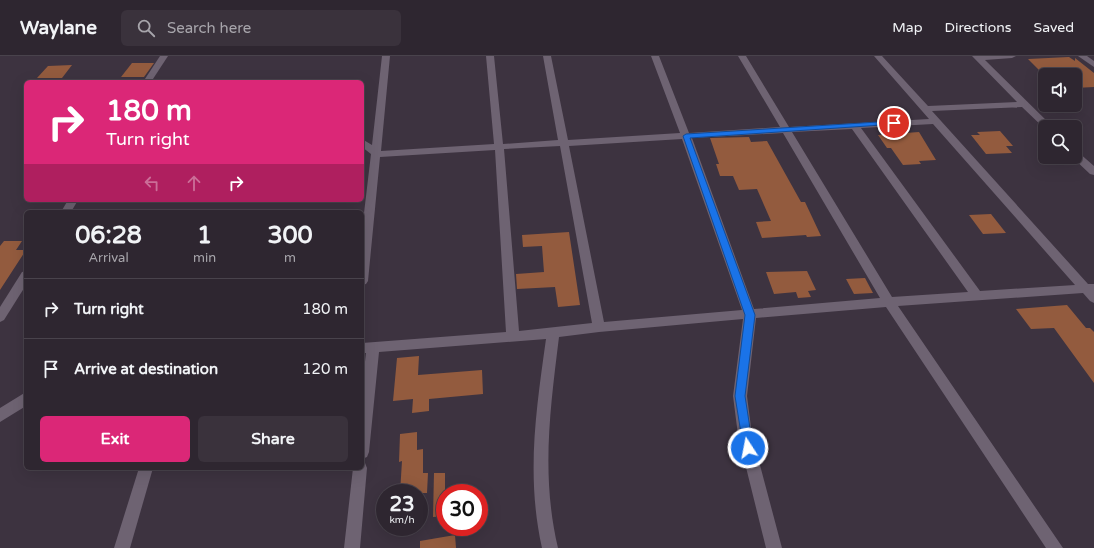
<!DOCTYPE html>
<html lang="en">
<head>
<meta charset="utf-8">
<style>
	body { margin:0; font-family:"Varela Round",sans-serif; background:#3a323c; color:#f1f3f6; height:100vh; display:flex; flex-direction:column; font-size:15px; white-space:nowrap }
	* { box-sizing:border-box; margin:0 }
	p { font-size:13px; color:#a7a5ab }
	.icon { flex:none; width:22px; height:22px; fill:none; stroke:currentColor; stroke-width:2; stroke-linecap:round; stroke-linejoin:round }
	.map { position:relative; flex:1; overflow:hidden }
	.panel { position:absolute; left:24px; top:154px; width:340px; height:260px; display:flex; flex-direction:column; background:#2e2630; border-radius:6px; box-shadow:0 4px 16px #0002,0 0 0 1px #49434c }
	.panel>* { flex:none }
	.hud { position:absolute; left:24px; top:24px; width:340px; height:122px; border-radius:6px; box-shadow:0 4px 16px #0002,0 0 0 1px #49434c; background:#db2777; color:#fff; overflow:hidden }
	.fabs { position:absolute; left:1038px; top:12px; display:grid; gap:8px }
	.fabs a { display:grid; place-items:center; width:44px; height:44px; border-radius:6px; background:#2e2630; box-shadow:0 4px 16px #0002,0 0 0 1px #49434c; font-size:20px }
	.speed { position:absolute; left:376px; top:428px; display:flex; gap:8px; font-size:20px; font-weight:700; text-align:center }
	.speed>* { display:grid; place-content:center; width:52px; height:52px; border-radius:50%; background:#2e2630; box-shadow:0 4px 16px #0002,0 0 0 1px #49434c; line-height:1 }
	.speed small { font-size:10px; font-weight:400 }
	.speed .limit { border:6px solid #d22; background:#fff; color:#111 }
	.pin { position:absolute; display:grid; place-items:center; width:34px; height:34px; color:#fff; margin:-17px; border:2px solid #fff; border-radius:50%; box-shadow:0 1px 4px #0007 }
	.me { position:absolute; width:44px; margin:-22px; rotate:349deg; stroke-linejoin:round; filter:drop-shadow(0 0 3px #0008) }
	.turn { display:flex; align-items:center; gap:14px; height:84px; padding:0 16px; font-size:18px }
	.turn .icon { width:52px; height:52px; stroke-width:2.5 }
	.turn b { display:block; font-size:28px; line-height:34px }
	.lanes { display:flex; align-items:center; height:38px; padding:0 16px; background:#0003; justify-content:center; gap:20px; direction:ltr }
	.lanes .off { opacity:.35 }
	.eta { display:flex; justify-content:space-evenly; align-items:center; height:68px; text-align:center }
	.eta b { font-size:24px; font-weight:700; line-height:28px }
	.action { display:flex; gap:8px; margin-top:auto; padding:8px 16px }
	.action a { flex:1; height:46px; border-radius:6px; background:#db2777; color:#fff; font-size:16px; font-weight:700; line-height:46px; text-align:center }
	.action a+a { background:#3a323c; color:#f1f3f6 }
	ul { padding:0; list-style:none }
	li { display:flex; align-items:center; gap:12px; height:60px; padding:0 16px; border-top:1px solid #49434c }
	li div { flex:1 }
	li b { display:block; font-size:15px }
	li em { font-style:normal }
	header { display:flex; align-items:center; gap:24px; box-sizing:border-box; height:56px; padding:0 20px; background:#2e2630; border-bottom:1px solid #49434c }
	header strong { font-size:19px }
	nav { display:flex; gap:22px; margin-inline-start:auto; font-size:14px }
	.search { width:280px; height:36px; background:#3a323c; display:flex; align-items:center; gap:10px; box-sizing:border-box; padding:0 14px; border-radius:6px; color:#a7a5ab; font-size:15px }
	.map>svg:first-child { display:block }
	.building { fill:#935b3e }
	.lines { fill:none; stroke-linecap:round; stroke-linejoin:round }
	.minor { fill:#6e6372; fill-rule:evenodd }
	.route { fill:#1a73e8; stroke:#114b97 }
</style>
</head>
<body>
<header>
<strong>Waylane</strong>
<div class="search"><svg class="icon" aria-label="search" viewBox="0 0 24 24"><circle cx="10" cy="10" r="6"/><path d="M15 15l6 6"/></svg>Search here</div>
<nav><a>Map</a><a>Directions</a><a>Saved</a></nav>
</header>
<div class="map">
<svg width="1094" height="492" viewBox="0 0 1094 492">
	<rect width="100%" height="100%" fill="#3d3340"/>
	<g class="building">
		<path d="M1069,1L1075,5V2L1094,17V31L1075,32V19H1047L1042,17L1028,3Z"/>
		<path d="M132,7H154L144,21H121Z"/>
		<path d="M72,9L62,22H37L48,10Z"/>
		<path d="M1000,75L1013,90H1006L1012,97L986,98L971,79H980L977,76Z"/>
		<path d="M919,76L936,104L919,105L921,108L903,109L891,92H887L878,79Z"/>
		<path d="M749,81L751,86L767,85L801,146H805L821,180L807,181L806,179L762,182L756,166L771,165L757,133L739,134L733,120H720L716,108H719L710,82Z"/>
		<path d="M991,158L1006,177L983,178L969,159Z"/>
		<path d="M569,176L580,249L558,251L555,231L517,233L516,218L544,216L542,190L523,191L522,179Z"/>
		<path d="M4,185H22L16,194H26L0,234V190Z"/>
		<path d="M807,215L816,234L808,235L811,241L798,242L796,236L774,238L766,216Z"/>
		<path d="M865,222L873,237L854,238L846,223Z"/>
		<path d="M1067,249L1086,272H1090L1094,276V327L1054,272L1031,273L1016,253Z"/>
		<path d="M419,300L418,319L482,314L483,338L429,343V355L412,357L413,343L393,345L397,302Z"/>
		<path d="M417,376V394L423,393V417H428L427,437H400L402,405L399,406L400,378Z"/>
		<path d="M434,417H445V460L433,461Z"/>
		<path d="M455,479L456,492H420V485Z"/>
	</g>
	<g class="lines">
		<g class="minor">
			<path d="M160,0H168L151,26H143Z"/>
			<path d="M382,0H390L381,95L494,88L486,0H494L503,88L558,84L543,0H551L568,84L680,77L651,0H659L689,77L780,71L738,0H746L789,71L929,63L874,0H882L928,50L1017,46L972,0H1016L1012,2L985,4L1053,71H1045V73L1022,51L932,55L1088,228H1094V247L1090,245L1083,237L898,250L1063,492H1046L886,251L756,262L747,340L752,379L782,492H766L738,379L733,340L743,263L599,276L559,281C550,354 541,420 558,492H542C526,420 536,355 546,283L379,296L369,396L367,401L362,403V332L366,297H362V287L506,276L495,94L380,101L368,225L366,228L362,229V174L371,98L362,91V83L372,89ZM933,68L1075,229L980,235L861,72ZM852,73L968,236L892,241L792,76ZM783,77L880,242L754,253L692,82ZM682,83L742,254L604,266L569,90ZM560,90L592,267L519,275L504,93Z"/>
			<path d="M1078,0H1087L1094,5V11Z"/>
			<path d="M1075,95L1078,96L1094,110V119L1090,118L1072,101H1075Z"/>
			<path d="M68,144H78L71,156H61Z"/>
			<path d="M26,215V229L4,264L0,266V251L22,216Z"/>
			<path d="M26,336V350L0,366V352Z"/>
			<path d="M362,406L365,407L367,412L360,492H344L353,412H362Z"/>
			<path d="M139,412H153L130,492H114Z"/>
		</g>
	</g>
	<path class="route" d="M894,65L897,66V68L690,82L755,259L745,340L753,392L752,396L748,398L744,396L735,340L745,259L683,80L686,78Z"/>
</svg>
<div class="fabs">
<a><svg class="icon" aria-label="sound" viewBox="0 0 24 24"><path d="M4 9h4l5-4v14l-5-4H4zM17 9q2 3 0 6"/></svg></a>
<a><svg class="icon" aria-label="search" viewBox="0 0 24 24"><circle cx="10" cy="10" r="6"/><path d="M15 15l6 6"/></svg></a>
</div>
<div class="speed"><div>23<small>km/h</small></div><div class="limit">30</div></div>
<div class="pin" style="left:894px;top:67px;background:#d93025"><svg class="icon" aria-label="arrive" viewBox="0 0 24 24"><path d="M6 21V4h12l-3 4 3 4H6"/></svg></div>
<svg class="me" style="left:748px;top:392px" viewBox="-20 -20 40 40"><circle r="17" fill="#1a73e8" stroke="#fff" stroke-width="3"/><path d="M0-11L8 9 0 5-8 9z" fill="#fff"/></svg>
<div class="hud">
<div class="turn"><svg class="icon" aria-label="right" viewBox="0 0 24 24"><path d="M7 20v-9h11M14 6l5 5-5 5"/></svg><div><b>180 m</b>Turn right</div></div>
<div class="lanes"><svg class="icon off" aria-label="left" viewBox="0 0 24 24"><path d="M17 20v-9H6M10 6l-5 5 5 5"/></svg><svg class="icon off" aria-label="ahead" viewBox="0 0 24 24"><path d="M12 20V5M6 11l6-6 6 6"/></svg><svg class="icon" aria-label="right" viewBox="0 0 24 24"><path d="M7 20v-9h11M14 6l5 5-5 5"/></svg></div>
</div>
<section class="panel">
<div class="eta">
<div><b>06:28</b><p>Arrival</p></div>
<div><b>1</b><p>min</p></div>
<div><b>300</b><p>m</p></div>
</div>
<ul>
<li><svg class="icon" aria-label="right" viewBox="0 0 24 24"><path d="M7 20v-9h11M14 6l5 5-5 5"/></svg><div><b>Turn right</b></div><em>180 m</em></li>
<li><svg class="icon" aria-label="arrive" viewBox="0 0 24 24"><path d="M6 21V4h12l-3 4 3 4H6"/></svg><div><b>Arrive at destination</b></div><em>120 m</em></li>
</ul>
<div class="action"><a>Exit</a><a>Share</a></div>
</section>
</div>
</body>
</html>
